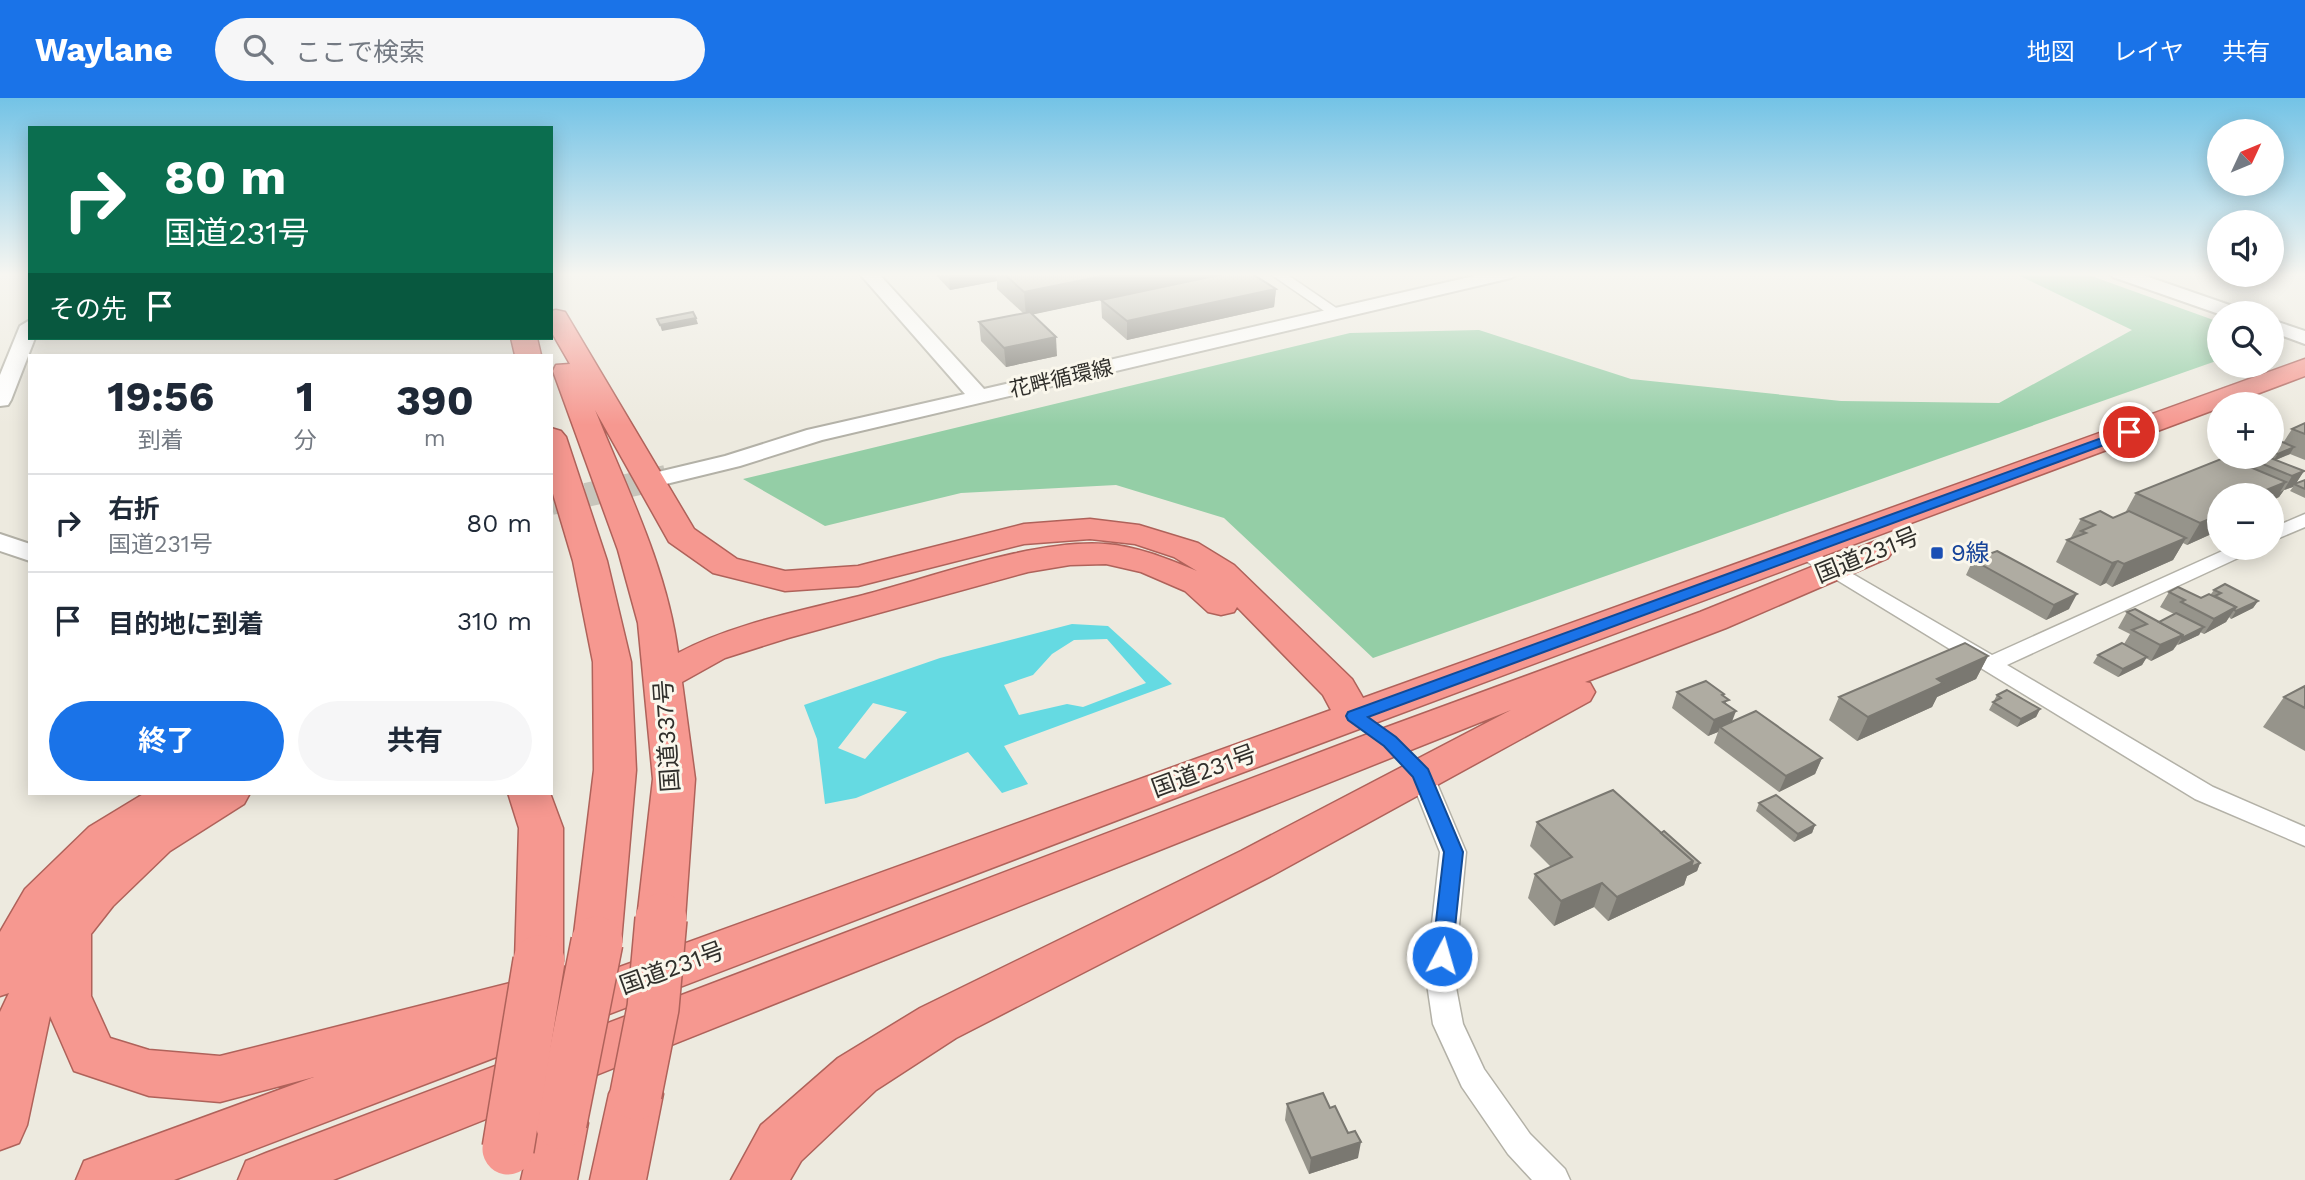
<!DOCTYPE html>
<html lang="ja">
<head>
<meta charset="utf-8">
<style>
	body { margin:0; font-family:"Work Sans","Noto Sans JP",sans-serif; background:#f6f6f7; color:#1f2937; height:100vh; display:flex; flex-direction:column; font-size:26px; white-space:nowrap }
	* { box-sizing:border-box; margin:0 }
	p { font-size:23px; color:#747a83 }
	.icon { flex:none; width:38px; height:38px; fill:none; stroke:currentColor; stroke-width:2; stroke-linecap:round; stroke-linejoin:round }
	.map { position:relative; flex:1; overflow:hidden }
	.drawer { position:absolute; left:28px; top:256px; width:525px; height:441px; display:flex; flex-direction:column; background:#fff; border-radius:0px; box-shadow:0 4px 18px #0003 }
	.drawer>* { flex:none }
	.hud { position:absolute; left:28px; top:28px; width:525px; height:214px; border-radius:0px; box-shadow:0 4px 18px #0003; background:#0b6e4f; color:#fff; overflow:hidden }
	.needle { width:46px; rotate:46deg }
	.buttons { position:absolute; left:2207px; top:21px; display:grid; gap:14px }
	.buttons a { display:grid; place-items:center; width:77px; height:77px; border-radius:50%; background:#fff; box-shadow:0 4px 18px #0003; font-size:35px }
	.pin { position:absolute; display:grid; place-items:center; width:60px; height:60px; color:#fff; margin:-30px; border:4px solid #fff; border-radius:50%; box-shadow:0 2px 7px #0007 }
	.me { position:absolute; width:77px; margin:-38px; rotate:6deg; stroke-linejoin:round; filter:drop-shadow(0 0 5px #0008) }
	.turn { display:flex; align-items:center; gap:24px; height:147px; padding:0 21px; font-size:32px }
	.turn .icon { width:91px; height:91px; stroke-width:2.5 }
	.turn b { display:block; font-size:49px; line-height:60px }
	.then { display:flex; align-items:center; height:66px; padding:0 21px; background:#0003; gap:14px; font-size:26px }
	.eta { display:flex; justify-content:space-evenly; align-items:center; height:119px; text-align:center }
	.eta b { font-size:42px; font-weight:700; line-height:49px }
	.cta { display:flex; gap:14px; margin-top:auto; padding:14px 21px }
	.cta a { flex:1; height:80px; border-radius:42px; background:#1a73e8; color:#fff; font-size:28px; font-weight:700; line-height:80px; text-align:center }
	.cta a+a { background:#f6f6f7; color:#1f2937 }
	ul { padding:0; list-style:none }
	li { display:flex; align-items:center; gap:21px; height:98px; padding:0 21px; border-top:2px solid #e0e1e3 }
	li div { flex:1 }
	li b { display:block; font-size:26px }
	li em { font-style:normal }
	header { display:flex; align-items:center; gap:42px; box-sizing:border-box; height:98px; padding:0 35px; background:#1a73e8; color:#fff }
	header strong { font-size:33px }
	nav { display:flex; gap:38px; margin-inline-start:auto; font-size:24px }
	.search { width:490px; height:63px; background:#f6f6f7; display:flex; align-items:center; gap:18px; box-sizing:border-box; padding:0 24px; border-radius:38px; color:#747a83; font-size:26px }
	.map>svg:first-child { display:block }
	.green { fill:#94cea6 }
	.water { fill:#65dae2; fill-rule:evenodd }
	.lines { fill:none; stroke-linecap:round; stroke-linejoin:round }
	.tertiary-tunnel { stroke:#c7c5bb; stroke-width:24; stroke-dasharray:24 12; stroke-linecap:butt }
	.minor-casing { stroke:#b3b1a7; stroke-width:3 }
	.tertiary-casing { stroke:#b3b1a7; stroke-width:4 }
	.trunk-casing { stroke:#af625a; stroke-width:3 }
	.minor { fill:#fff; fill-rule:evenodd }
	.tertiary { fill:#fff; fill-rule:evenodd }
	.trunk { fill:#f69890; fill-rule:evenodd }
	.trunk-bridge-casing { stroke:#af625a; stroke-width:54; stroke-linecap:butt }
	.trunk-bridge { stroke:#f69890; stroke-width:51 }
	.wall { fill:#96948b }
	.shaded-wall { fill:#7a7871 }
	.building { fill:#afaca2; stroke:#7a7871; stroke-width:2 }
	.route { fill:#1a73e8; stroke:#114b97; stroke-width:2 }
	.transit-dot { fill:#1a4fb4; stroke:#faf7ec; stroke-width:2.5 }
	.labels { text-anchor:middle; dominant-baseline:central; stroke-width:6; stroke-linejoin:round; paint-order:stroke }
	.far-street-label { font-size:21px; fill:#302f2b; stroke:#faf7ec }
	.transit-label { font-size:24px; fill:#164399; stroke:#faf7ec; text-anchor:start }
	.street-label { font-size:24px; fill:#302f2b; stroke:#faf7ec }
</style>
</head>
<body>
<header>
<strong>Waylane</strong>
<div class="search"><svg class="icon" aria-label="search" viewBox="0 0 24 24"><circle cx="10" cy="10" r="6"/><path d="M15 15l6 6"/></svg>ここで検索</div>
<nav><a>地図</a><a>レイヤ</a><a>共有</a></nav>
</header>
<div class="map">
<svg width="2305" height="1082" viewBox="0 0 2305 1082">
	<rect width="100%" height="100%" fill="#edeadf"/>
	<path class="green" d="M2014,175H2083L2219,224V262L1373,560L1224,420L1116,387L961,395L825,428L743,381L1350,235L1479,232L1631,281L1841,303L1999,305L2132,232Z"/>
	<path class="water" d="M1072,526L1108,528L1172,586L1004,648L1028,686L1002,695L968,654L856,700L825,706L817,641L804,607L940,560ZM1107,541L1146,585L1083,609L1067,606L1019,617L1004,587L1033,577L1052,556L1074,542ZM873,605L907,614L865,661L838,650Z"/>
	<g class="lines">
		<path class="tertiary-tunnel" d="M551,405L666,379"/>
		<g class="minor-casing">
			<g id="minor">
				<path d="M1269,175H1285L1345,216L1338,220L1333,219Z"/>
				<path d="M2305,416V429L2272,443V430Z"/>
				<path d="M1803,447L1992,557L2229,450H2253L2251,454L2007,567L2213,689L2305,729V748L2195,701L1796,457L1793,453L1796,449Z"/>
				<path d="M1421,668L1429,670L1433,676L1466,754L1454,879L1463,926L1484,971L1530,1036L1565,1071L1570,1082H1532L1508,1056L1462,989L1433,926L1426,879L1440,754L1409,676L1413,670Z"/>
			</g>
		</g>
		<g class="tertiary-casing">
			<g id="tertiary">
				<path d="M859,175H878L984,291L1487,175H1520L1511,180L822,342L740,368L666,386L658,384L654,379L658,374L725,358L807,332L965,296Z"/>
				<path d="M2110,175H2137L2241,211L2243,215L2219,216L2113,179Z"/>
				<path d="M30,222V240H35L11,302L8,307L0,308V277L20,228Z"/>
				<path d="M2272,222L2305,233V246L2272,234Z"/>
				<path d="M0,436L30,446V463L0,453Z"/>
			</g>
		</g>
		<g class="trunk-casing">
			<g id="trunk">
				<path d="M556,212L565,214L568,219L694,431L737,461L785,473L858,468L1024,426L1090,421L1139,427L1198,445L1234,467L1352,581L1363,600L2305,261V278L2230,306H2219V310L1228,680L174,1082H76L84,1063L314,979L220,1004L149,998L74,973L50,918L27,1027L19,1045L0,1052V914L9,895L0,898V834L25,791L89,729L145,695H250L244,706L170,753L113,808L91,836V898L110,940L149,952L220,958L530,880L522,877L515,863L519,730L508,695H550L563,730V863L556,877L541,882L550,885L553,893L1331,612L1323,597L1237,509L1234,514L1221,517L1208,514L1185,493L1141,474L1106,466L1070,467L1028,474L788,540L725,560L682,584L695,681L685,821L678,834L661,840L644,834L637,821L653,681L638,525L618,452L553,273L556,267L570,266L551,233V213ZM595,312L669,444L713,475L785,493L858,488L1024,446L1090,441L1135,446L1174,459L1197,473C1168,461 1137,448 1105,446C1037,441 938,477 871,495C807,512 736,524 678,555C667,470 627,391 595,312Z"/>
				<path d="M511,240H537L541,257H515Z"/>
				<path d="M551,330L561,333L566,339L607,463L631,564L636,672L621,844L614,858L597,863L580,858L573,844L594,672L593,564L573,463L551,389Z"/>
				<path d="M1876,443L1888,446L1893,453L1888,460L1726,530L1585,584L1590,585L1595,594L1590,603L1273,777L956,940L876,992L801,1063L790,1082H731L761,1027L838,960L920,910L1241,753L1511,612L333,1082H238L246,1063L266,1055L1376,633L1700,514Z"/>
				<path d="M636,972L655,979L663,996L646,1082H590L609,996L617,979Z"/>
				<path d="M561,1000L580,1007L588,1025L577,1082H521L534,1025L542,1007Z"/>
			</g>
		</g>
		<use href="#minor" class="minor"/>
		<use href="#tertiary" class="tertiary"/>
		<use href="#trunk" class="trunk"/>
		<g class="trunk-bridge-casing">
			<g id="trunk-bridge">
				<path d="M636,996L653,910L661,821"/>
				<path d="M561,1025L597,844"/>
				<path d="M508,1051L539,863"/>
			</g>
		</g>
		<use href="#trunk-bridge" class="trunk-bridge"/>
	</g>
	<g class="wall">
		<path d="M934,175H1251L1276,191L1274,209L1127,242L1102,220L1101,202L1033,216L1057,258L1006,269L981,243L979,224L1023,215L997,191V183L950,192Z"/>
		<path d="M2305,325V362L2290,356L2276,362L2304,373L2296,385L2305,382V400L2290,393L2293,389L2284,392L2279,399L2275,401L2272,405V397H2219L2218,433L2187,447L2183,445L2173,462L2112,489L2106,485L2100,488L2056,464L2067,442L2070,441L2081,421L2113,420L2125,415L2136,395L2230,360L2231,359H2272V347L2283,345L2292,331Z"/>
		<path d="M1973,462L2069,511L2046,522L1966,477Z"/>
		<path d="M2214,492L2258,503L2253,510L2231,521L2229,519L2226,524L2204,536L2200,534L2199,537L2177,547L2173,552L2151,563L2146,560L2142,567L2118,579L2093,565L2098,557L2124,546L2130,536L2118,530L2127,514L2159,524L2174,516L2160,509L2169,494L2201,500L2211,496Z"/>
		<path d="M1988,558L1976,581L1937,599L1932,609L1857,643L1829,622L1839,599Z"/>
		<path d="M2305,588V653L2263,629L2284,599Z"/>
		<path d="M1677,594L1724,596V598L1732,624L1822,660L1815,676L1779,694L1714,645L1718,634L1708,638L1672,610Z"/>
		<path d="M1997,597L2040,611L2036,619L2017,629L1989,612Z"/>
		<path d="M1759,705L1815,727L1812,735L1794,744L1756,713Z"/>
		<path d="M1537,724L1661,735L1700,765L1697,773L1687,778L1684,787L1608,823L1594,809L1554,828L1528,800L1535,776L1551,769L1530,748Z"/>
		<path d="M1287,1006L1330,1010L1358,1060L1309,1076L1285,1022Z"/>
	</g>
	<g class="shaded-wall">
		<path d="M949,175H996L997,183L950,192Z"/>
		<path d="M1118,175H1227L1026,218L1024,194Z"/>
		<path d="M1276,191L1274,209L1127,242V223Z"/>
		<path d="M696,220L698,226L662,233L660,227Z"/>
		<path d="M1056,239L1057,258L1006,269L1004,250Z"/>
		<path d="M2294,349L2290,356L2273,363L2278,356Z"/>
		<path d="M2304,373L2295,387L2294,386L2293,389L2284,392L2279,399L2275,401L2272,405V397H2254L2286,384L2280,394L2284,392L2292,378Z"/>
		<path d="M2219,417L2218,433L2187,447L2200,425Z"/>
		<path d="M2186,440L2173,462L2112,489L2124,466Z"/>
		<path d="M2118,463L2106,485L2100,488L2112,465Z"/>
		<path d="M2077,496L2069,511L2046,522L2054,507Z"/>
		<path d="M2258,503L2253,510L2231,521L2236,513Z"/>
		<path d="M2236,509L2226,524L2204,536L2214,521Z"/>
		<path d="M2204,529L2199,537L2178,547L2182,540Z"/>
		<path d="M2183,537L2173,552L2151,563L2160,547Z"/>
		<path d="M1988,558L1976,581L1937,599L1932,609L1857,643L1868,619L1937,581Z"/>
		<path d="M2147,559L2142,567L2118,579L2123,571Z"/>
		<path d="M2040,611L2036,619L2017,629L2021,621Z"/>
		<path d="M1736,613L1730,629H1720L1718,634L1708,638L1714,622Z"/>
		<path d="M1822,660L1815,676L1779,694L1786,678Z"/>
		<path d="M1815,727L1812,735L1794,744L1798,736Z"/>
		<path d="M1693,763L1700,765L1697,773L1687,778L1684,787L1608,823L1617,799Z"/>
		<path d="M1602,785L1594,809L1554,828L1561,803Z"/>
		<path d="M1361,1044L1358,1060L1309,1076L1311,1060Z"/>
	</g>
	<g class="building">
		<path d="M1003,175H1118L1024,194Z"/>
		<path d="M1228,175H1251L1276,191L1127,223L1101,202Z"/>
		<path d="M693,214L696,220L660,227L657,221Z"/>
		<path d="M1030,214L1056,239L1004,250L979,224Z"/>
		<path d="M2305,325V336L2292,331Z"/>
		<path d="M2280,343L2294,349L2278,356L2272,354V347Z"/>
		<path d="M2226,359L2286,384L2254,397H2219V417L2200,425L2136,395Z"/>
		<path d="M2246,359H2268L2304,373L2292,378Z"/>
		<path d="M2305,382V391L2294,386Z"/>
		<path d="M2100,413L2113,420L2129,413L2186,440L2124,466L2118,463L2112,465L2067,442L2086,435L2081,433L2095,427L2081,421Z"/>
		<path d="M1997,453L2077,496L2054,507L1973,462Z"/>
		<path d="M2225,486L2258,503L2236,513L2234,512L2236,509L2215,498L2221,495L2214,492Z"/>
		<path d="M2178,489L2201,500L2209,496L2236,509L2214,521L2181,504L2185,502L2169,494Z"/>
		<path d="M2135,511L2183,537L2160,547L2132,532L2147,526L2127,514Z"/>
		<path d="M2176,515L2204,529L2182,540L2183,537L2159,524Z"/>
		<path d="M1965,545L1988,558L1937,581L1943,585L1868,619L1839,599Z"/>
		<path d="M2122,545L2147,559L2123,571L2098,557Z"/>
		<path d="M1706,583L1724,596L1722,597L1729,602L1723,604L1736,613L1714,622L1677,594Z"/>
		<path d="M2305,588V610L2284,599Z"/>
		<path d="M2007,592L2040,611L2021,621L1993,604L2001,600L1997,597Z"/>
		<path d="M1756,613L1822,660L1786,678L1720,629Z"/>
		<path d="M1613,692L1693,763L1617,799L1602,785L1561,803L1535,776L1572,759L1537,724Z"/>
		<path d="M1776,697L1815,727L1798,736L1759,705Z"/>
		<path d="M1664,733L1700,765L1691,769L1693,763L1661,735Z"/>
		<path d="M1323,995L1330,1010L1335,1008L1348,1035L1355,1033L1361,1044L1311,1060L1287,1006Z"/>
	</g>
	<linearGradient id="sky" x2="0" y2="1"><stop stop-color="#73c3e6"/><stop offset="0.54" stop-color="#f7f6f1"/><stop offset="1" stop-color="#f7f6f1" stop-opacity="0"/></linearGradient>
	<rect width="2305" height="327" fill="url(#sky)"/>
	<path class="route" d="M2129,330L2136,334L2134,336L1368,619L1396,639L1428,671L1463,754L1452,858L1449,864L1442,867L1435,864L1432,858L1444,754L1413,679L1384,648L1348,622L1346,618L1348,614Z"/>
	<rect class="transit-dot" x="1930" y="448" width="14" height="14" rx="3.5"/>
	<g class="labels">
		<g class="far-street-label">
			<text transform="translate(1061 280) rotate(-13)">花畔循環線</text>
		</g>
		<g class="transit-label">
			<text x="1951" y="455">9線</text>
		</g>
		<g class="street-label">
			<text transform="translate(1867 457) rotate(-22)">国道231号</text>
			<text transform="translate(667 638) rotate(-94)">国道337号</text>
			<text transform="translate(1204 673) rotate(-20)">国道231号</text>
			<text transform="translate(672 870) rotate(-20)">国道231号</text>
		</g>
	</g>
</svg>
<div class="buttons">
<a><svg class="needle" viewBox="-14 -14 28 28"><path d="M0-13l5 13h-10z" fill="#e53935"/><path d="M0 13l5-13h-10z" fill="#747a83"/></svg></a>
<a><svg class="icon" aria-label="sound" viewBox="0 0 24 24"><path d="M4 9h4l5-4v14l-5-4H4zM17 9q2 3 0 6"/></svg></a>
<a><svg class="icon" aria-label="search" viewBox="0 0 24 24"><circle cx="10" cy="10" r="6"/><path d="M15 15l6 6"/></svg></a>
<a>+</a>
<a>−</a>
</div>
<div class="pin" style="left:2129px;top:334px;background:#d93025"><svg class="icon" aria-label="arrive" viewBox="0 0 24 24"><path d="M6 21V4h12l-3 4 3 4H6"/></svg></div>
<svg class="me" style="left:1442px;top:858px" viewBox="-20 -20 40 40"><circle r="17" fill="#1a73e8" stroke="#fff" stroke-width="3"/><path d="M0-11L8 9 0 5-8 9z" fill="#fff"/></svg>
<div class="hud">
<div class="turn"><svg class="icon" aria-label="right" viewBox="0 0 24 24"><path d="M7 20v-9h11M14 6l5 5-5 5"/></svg><div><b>80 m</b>国道231号</div></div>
<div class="then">その先<svg class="icon" aria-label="arrive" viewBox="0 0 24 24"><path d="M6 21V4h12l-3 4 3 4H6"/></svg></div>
</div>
<section class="drawer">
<div class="eta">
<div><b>19:56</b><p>到着</p></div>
<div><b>1</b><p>分</p></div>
<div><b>390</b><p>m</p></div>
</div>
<ul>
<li><svg class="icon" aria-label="right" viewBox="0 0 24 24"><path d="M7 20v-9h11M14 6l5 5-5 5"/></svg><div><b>右折</b><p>国道231号</p></div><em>80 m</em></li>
<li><svg class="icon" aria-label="arrive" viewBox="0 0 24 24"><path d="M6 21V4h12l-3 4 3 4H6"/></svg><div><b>目的地に到着</b></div><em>310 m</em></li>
</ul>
<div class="cta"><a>終了</a><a>共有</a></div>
</section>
</div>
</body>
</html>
